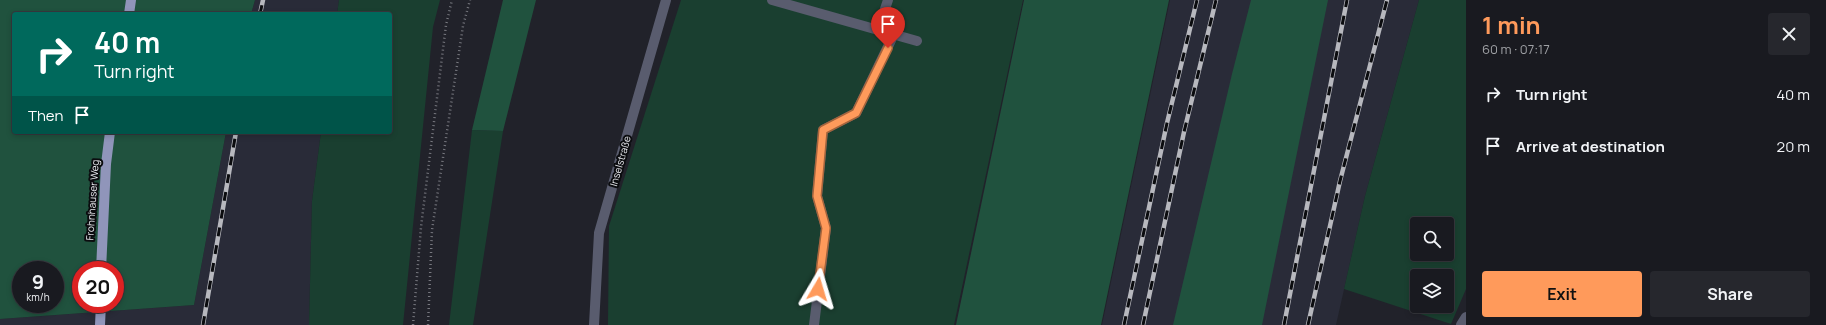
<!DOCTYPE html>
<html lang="en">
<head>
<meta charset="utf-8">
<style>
	body { margin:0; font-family:Manrope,sans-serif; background:#26272d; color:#f1f3f6; height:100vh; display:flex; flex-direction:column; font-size:15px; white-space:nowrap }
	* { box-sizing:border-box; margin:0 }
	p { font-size:13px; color:#9fa1a5 }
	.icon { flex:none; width:22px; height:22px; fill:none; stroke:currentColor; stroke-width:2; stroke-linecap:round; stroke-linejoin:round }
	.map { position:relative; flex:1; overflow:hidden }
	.side { display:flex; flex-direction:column; background:#191a20; width:360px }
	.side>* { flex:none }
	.top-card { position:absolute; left:12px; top:12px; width:380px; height:122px; border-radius:4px; box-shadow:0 2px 6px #0003,0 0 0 1px #37383e; background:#00695c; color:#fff; overflow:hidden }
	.buttons { position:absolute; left:1410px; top:217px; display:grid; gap:8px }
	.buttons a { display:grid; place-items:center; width:44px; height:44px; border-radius:4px; background:#191a20; box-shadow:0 2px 6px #0003,0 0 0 1px #37383e; font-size:20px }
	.speed { position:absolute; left:12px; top:261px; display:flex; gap:8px; font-size:20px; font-weight:700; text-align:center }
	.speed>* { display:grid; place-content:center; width:52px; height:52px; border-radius:50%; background:#191a20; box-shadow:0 2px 6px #0003,0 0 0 1px #37383e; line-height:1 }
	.speed small { font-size:10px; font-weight:400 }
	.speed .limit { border:6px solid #d22; background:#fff; color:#111 }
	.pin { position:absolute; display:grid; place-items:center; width:34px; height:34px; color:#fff; margin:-41px -17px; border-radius:50% 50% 50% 0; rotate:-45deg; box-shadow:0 0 4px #0007 }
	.pin .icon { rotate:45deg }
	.me { position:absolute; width:44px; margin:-22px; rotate:7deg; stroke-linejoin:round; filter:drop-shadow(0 0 3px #0008) }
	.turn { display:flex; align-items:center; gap:14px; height:84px; padding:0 16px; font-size:18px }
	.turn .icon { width:52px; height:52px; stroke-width:2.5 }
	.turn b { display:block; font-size:28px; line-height:34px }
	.then { display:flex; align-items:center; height:38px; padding:0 16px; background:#0003; gap:8px; font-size:15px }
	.round { display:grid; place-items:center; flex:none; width:42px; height:42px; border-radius:4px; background:#26272d }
	.overview { display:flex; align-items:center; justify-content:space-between; height:68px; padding:0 16px }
	h1 { font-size:24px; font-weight:700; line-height:30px; color:#ff9a5b }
	.cta { display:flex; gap:8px; margin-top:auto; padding:8px 16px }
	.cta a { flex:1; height:46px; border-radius:4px; background:#ff9a5b; color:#111; font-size:16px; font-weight:700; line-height:46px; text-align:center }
	.cta a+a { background:#26272d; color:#f1f3f6 }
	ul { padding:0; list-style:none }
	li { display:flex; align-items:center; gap:12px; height:52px; padding:0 16px }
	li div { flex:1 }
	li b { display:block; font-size:15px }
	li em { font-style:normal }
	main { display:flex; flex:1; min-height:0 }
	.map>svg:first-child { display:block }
	.built { fill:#292b38 }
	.green { fill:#1a3f30; fill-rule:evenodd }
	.forest { fill:#20523e; fill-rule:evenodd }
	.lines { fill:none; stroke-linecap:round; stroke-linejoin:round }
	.path { stroke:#77787f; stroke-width:2.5; stroke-dasharray:1 3; stroke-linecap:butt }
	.minor { stroke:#595c6e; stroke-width:10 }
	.major { stroke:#9095ba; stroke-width:10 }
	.rail-casing { stroke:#b7b8be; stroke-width:4.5 }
	.rail { stroke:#0b0c0f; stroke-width:3; stroke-dasharray:9; stroke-linecap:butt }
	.route-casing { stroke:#a6643b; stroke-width:10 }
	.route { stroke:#ff9a5b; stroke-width:7 }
	.labels { text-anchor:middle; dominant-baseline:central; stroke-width:4; stroke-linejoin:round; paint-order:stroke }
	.street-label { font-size:10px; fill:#e9eaef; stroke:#0b0c0f }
</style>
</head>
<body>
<main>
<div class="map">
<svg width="1466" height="325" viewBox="0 0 1466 325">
	<rect width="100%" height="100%" fill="#21222a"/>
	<g class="built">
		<path d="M255,0H339L337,14H251Z"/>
		<path d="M1170,0H1419L1365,196L1336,325H1102Z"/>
		<path d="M226,132H321L312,201L309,325H0V319L194,305Z"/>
	</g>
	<g class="green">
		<path d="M339,0H440L433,27L403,325H309L312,201L321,132H390V14H337Z"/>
		<path d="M681,0H1023L954,325H608L609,226Z"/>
		<path d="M1419,0H1466V289L1451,324L1344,289L1365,196ZM1417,224H1447V254H1417ZM1417,276H1447V306H1417Z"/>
		<path d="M472,130L503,131L473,325H449Z"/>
	</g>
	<g class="forest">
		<path d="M0,0H255L251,14H14V132H226L194,305L0,319ZM21,270H55V304H21ZM81,270H115V304H81Z"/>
		<path d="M503,0H536L503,131L472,130Z"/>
		<path d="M1024,0H1169L1101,325H956Z"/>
		<path d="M1251,0H1328L1262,325H1173L1232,74Z"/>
	</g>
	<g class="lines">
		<g class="path">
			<path d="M413,325L421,227L446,25L452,0"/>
			<path d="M428,325L432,230L463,26L470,0"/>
		</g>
		<g class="minor">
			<path d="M772,0L917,41"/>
			<path d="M878,30L888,0"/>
			<path d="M594,325L599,233L666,0"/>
			<path d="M814,325L826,228L817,196L823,130L856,113L894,34"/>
			<path d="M1461,325L1466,317"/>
		</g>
		<g class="major">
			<path d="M129,14L131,0"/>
			<path d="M101,270L106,164L110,132"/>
			<path d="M100,325L101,304"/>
		</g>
		<g class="rail-casing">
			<g id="rail">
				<path d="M260,14L263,0"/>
				<path d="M203,325L236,132"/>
				<path d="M1124,325L1167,123L1197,0"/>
				<path d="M1143,325L1184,132L1216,0"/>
				<path d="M1284,325L1347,0"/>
				<path d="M1308,325L1340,181L1387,0"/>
			</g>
		</g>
		<use href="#rail" class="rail"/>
	</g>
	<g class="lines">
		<g class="route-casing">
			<path id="route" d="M818,289L826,228L817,196L823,130L856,113L888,48"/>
		</g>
		<use href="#route" class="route"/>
	</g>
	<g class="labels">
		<g class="street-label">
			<text transform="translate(620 161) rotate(-74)">Inselstraße</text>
			<text transform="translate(92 200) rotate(-86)">Frohnhauser Weg</text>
		</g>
	</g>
</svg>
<div class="buttons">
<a><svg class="icon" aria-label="search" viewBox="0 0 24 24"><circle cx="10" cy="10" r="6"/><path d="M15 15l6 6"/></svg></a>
<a><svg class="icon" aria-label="layers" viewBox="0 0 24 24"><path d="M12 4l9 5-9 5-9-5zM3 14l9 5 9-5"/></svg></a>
</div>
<div class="speed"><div>9<small>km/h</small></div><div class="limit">20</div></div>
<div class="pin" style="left:888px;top:48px;background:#d93025"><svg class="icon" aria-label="arrive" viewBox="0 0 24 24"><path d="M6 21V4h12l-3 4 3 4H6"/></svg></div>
<svg class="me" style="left:818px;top:289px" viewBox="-20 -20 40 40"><path d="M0-17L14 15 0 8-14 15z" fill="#ff9a5b" stroke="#fff" stroke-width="4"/></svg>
<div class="top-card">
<div class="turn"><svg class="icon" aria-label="right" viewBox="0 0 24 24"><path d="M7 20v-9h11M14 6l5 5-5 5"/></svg><div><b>40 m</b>Turn right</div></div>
<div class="then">Then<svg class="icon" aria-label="arrive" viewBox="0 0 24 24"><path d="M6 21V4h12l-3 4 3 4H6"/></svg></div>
</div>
</div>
<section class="side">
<div class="overview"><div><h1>1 min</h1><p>60 m · 07:17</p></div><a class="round"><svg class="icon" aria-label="close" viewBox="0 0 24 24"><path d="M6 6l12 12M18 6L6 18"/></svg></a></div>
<ul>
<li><svg class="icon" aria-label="right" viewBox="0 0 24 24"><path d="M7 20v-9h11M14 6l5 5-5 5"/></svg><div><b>Turn right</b></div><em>40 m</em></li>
<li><svg class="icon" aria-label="arrive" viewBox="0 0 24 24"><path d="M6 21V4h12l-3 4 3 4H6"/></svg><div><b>Arrive at destination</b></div><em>20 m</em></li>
</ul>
<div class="cta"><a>Exit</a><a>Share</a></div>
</section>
</main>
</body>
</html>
